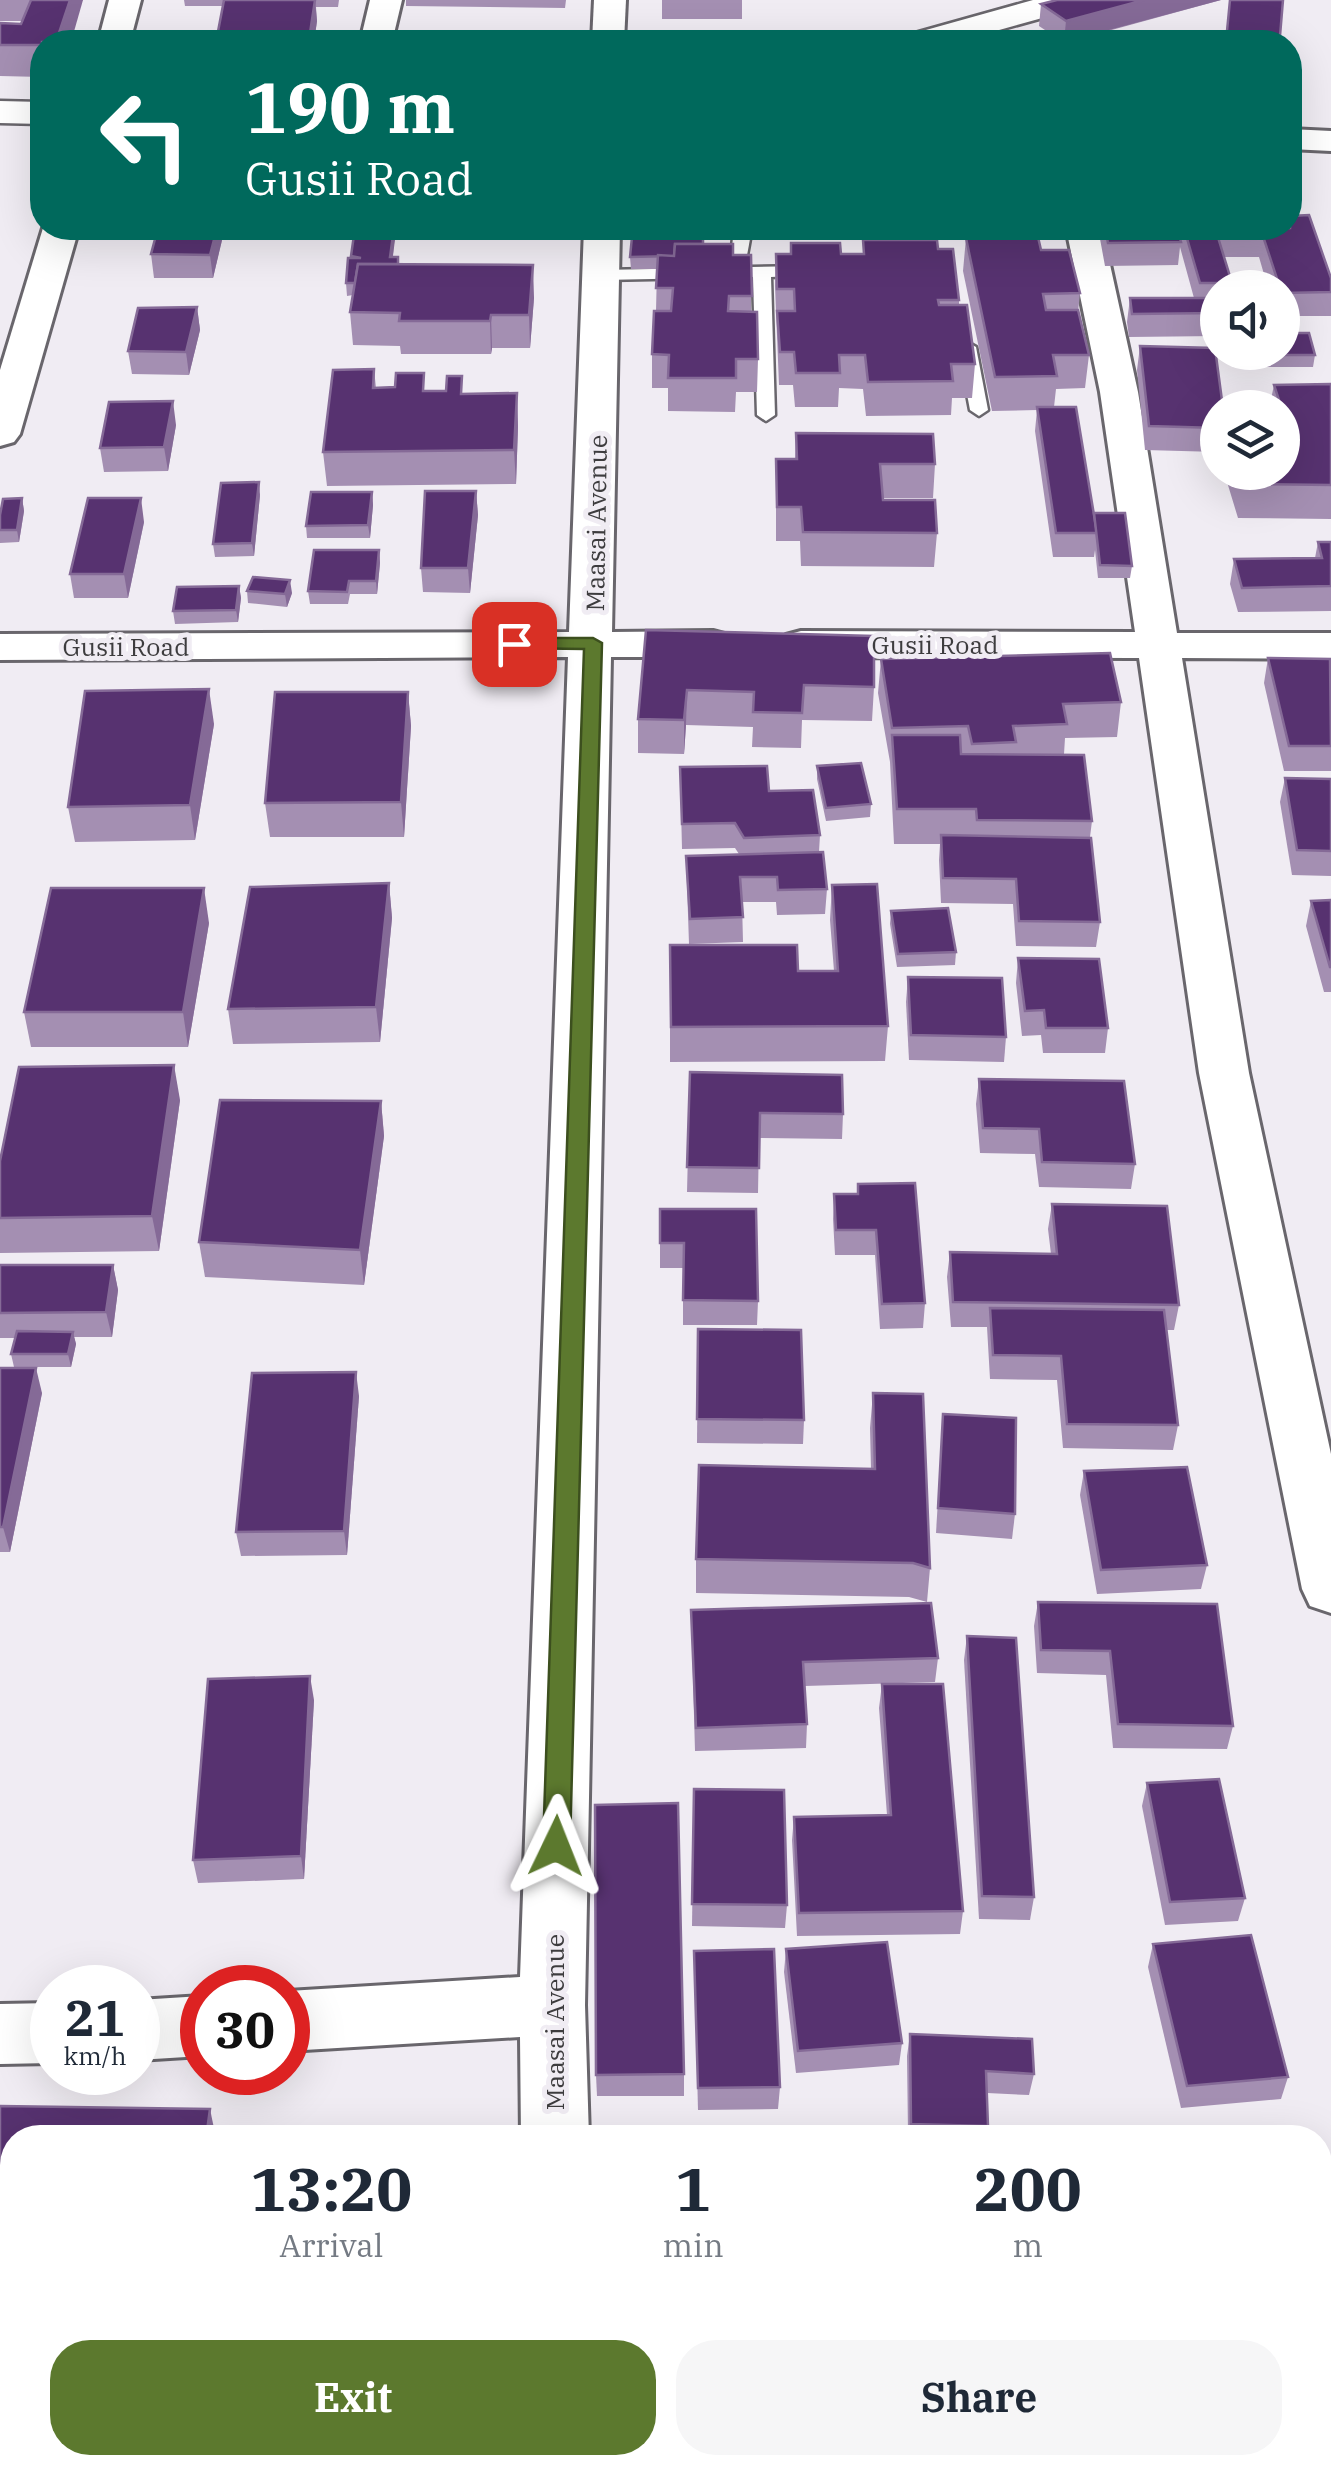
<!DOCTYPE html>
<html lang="en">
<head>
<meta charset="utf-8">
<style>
	body { margin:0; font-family:"IBM Plex Serif",serif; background:#f6f6f7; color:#1f2937; height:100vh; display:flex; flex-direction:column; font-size:38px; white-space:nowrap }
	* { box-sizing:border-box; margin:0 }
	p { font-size:32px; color:#747a83 }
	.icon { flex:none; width:55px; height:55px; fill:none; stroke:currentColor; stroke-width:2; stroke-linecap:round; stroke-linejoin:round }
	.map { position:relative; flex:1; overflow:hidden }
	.side { position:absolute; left:0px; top:2125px; width:1332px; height:350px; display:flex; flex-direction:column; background:#fff; border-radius:40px 40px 0 0; box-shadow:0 10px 40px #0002 }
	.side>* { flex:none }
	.guide { position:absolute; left:30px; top:30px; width:1272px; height:210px; border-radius:40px; box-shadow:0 10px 40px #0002; background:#00695c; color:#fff; overflow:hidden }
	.fabs { position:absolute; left:1200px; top:270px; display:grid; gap:20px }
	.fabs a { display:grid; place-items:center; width:100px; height:100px; border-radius:50%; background:#fff; box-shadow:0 10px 40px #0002; font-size:50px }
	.speed { position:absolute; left:30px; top:1965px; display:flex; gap:20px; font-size:50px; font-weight:700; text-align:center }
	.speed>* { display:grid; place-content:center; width:130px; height:130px; border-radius:50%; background:#fff; box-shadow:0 10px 40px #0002; line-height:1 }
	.speed small { font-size:25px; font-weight:400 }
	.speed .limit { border:15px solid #d22; background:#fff; color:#111 }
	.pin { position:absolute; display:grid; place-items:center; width:85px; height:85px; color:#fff; margin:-42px; border-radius:20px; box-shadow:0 5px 15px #0006 }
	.me { position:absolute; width:110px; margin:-55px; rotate:2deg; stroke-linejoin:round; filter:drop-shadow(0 0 8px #0008) }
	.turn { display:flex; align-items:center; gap:35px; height:210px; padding:0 50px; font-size:45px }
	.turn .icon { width:130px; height:130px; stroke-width:2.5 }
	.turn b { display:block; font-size:70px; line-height:85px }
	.eta { display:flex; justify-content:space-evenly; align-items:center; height:170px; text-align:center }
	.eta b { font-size:60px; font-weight:700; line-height:70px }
	.action { display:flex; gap:20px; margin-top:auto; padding:20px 50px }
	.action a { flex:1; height:115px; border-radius:40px; background:#5c792e; color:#fff; font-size:40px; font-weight:700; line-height:115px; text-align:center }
	.action a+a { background:#f6f6f7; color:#1f2937 }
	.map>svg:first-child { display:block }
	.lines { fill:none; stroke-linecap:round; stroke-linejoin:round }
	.service-casing { stroke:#69666c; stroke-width:5 }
	.minor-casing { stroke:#69666c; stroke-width:6 }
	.tertiary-casing { stroke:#69666c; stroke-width:5 }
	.service { fill:#fff; fill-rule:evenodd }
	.minor { fill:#fff; fill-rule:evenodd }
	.tertiary { fill:#fff; fill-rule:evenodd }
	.wall { fill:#a48fb2 }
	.shaded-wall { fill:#856a97 }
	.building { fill:#573270; stroke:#856a97; stroke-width:2.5 }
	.route { fill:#5c792e; stroke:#3c4f1e; stroke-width:2.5 }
	.labels { text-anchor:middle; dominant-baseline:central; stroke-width:10; stroke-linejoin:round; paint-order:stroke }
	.street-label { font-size:25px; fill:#3d3c3e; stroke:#f0ecf3 }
</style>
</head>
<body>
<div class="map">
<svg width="1331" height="2475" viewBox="0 0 1331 2475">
	<rect width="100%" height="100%" fill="#f0ecf3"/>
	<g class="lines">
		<g class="service-casing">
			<g id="service">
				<path d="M734,228H752L746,261L731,257Z"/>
				<path d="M806,266L812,267V275L771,277L775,415L766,421L757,415L753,277L602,280L593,275L602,270Z"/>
				<path d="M967,342L976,347L988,410L979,416L970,410L958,347Z"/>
			</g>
		</g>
		<g class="minor-casing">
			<g id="minor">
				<path d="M109,0H141L130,42H98Z"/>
				<path d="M370,0H402L392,42H360Z"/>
				<path d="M594,0H626L624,42H592Z"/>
				<path d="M1290,129L1331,131V151L1290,149Z"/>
				<path d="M43,228H79L20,434L14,442L0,446V370Z"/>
				<path d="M584,228H620L612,632L713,631L728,635L734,644L728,653L713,657H611L585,2005L589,2138H521L520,2037L288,2051V1991L520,1977L568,657L0,660V634L569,632Z"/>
				<path d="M1066,228H1102L1138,392L1177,633H1331V659L1182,658L1249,1073L1331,1454V1613L1310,1606L1302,1589L1199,1073L1139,658L801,657L786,653L780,644L786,635L801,631L1135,632L1100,392Z"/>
				<path d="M202,1996V2056L138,2060V2000Z"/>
				<path d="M52,2003V2063L0,2064V2004Z"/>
				<rect x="522" y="2462" width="72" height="13"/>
			</g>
		</g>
		<g class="tertiary-casing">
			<g id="tertiary">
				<path d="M1033,0H1087L1082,7L956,42H903L908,35Z"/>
				<path d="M0,101L42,102V124L0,123Z"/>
			</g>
		</g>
		<use href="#service" class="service"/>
		<use href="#minor" class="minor"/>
		<use href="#tertiary" class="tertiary"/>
	</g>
	<g class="wall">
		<path d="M0,0H83L42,42V77L0,76V23L21,24L22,21H0Z"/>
		<path d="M184,0H339L338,7H316L317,21L314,42H216L223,6H185Z"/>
		<path d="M406,0H566L565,8L406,6Z"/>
		<rect x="662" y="0" width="80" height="19"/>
		<path d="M1057,0H1221L1068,42H1063L1039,26L1041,4Z"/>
		<path d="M1230,0H1283L1279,42H1225Z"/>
		<path d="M355,228H395L393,257L399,264L534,298L530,348H492L491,354H401L400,346L353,345L350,312L353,295L347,296L346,283L352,258Z"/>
		<path d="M773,228H926L925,240L938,249L959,300V305L975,364L972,398H952L951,415L866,416L863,389L839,388L838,407H795L793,385H779L775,286L776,254H790L791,243L841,254H863V240H894L774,237Z"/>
		<path d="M1098,228H1177L1179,235L1180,228H1290L1331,278V316H1282V288H1268L1259,257H1224L1232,283L1231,288H1218V336L1129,337L1127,322L1130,298H1194L1180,247L1178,265L1105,266Z"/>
		<path d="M966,238L1041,250L1080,293L1078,312L1089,355L1085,388L1056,389L1054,407L1094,513L1132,566L1130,578H1098L1095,550L1094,557H1053L1035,431L1037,410L992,411L963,271Z"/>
		<path d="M222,240L213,278H154L151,254Z"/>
		<path d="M703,244L733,255H751V312L758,359L757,392H736L735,412L668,411V388H652V354L656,311L657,269H631L630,257Z"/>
		<path d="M197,307L200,330L189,375L132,374L128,351Z"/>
		<path d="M1140,346L1218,408V452L1145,450L1137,370Z"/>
		<path d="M1234,352H1282L1315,355L1313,367H1247L1246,360L1236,359Z"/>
		<path d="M374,369L376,388L463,394L517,393L518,427L516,484L327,486L323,452Z"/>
		<path d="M1331,384V519L1238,518L1224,472H1282V408H1242L1243,404H1270L1274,385Z"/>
		<path d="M176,425L168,471L104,472L100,448Z"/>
		<path d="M796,433L935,464L933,498H882L883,500L937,533L934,567L801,566L800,541H776V459H795Z"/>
		<path d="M476,491L478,515L470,593L423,592L421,568Z"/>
		<path d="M372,492L373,505L370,538H307L306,526Z"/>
		<path d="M260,495L254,556L215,557L213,544Z"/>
		<path d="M22,498L24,511L19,542L0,543V515Z"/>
		<path d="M144,522L128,598H74L70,574Z"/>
		<path d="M1318,542H1331V611L1238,612L1230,584L1234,559L1315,558Z"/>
		<path d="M379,550L380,563L377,594H350L348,604H310L308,591Z"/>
		<path d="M239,586L241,598L238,622L175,624L173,611Z"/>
		<path d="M247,591L292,593L287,607L248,603Z"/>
		<path d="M646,630L874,687L872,721L802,720L801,748L752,747L753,727L686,725L684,754L638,753V719Z"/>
		<path d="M1268,658L1331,662V771H1284L1264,683Z"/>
		<path d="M881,659L1121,702L1117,737L1065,738L1064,754L1092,821L1090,837L1100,922L1096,947L1016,946L1013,904L941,903L939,860L940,844H894L890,762L878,693Z"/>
		<path d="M408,692L411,726L404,837H270L265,803Z"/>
		<path d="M214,724L195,840L75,842L68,807Z"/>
		<path d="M817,766L871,804L870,817L826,821L817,779Z"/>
		<path d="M680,767L769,791L820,835L819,852L827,889L825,914L777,915L776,902H742L743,942L689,944L686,856L739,854L735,848L682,849Z"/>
		<path d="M1285,778L1331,779V876L1292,875L1280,802Z"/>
		<path d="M389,883L392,918L380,1042L233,1044L228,1009Z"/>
		<path d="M832,885L888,1026L885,1061L670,1062V945L798,971H834L830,920Z"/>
		<path d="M1331,900V992H1324L1306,926L1311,901Z"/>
		<path d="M891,911L956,952L955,965L897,967L890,924Z"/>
		<path d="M209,923L188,1047H31L24,1012Z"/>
		<path d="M1018,958L1108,1028L1105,1053H1043L1041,1035L1022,1036L1016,983Z"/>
		<path d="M908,977L1006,1037L1004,1062L909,1060L906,1002Z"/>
		<path d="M690,1072L843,1114L842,1139L759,1138L758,1193L687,1192Z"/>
		<path d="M979,1079L1135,1164L1131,1189L1039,1187L1035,1154L980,1153L976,1104Z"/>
		<path d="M180,1100L159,1251L0,1253V1161Z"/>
		<path d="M381,1101L384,1136L364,1285L205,1277L199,1242Z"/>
		<path d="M858,1184L925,1303L923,1328L880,1329L875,1255H835L833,1219L834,1194H857Z"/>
		<path d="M1052,1204L1179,1305L1174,1330H1166L1178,1425L1173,1450L1063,1448L1057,1380L990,1379L987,1327H951L947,1277L950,1252L1051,1254L1048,1229Z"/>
		<path d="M660,1209L758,1301L757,1325H683V1268H660Z"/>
		<path d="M0,1265H113L118,1290L112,1337H74L76,1344L71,1367H14L11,1354L16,1338H0Z"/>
		<path d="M698,1329L804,1420L803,1444L697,1443Z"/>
		<path d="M0,1368L42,1393L10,1552H0Z"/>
		<path d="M873,1393L930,1568L927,1602L909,1597L696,1593V1559L871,1469L870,1428Z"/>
		<path d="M359,1396L347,1555L241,1556L236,1532Z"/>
		<path d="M943,1414L1015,1514L1012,1539L936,1533Z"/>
		<path d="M1084,1471L1207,1565L1201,1589L1097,1594L1080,1495Z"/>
		<path d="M1038,1602L1233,1726L1227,1749L1113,1748L1106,1675L1037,1673L1034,1626Z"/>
		<path d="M691,1610L938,1658L935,1682L805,1686L807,1724L806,1748L695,1751Z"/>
		<path d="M967,1636L1034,1897L1030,1920L979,1919L964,1660Z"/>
		<path d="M882,1684L963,1911L960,1934L797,1936L792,1840L794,1817L887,1815L879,1708Z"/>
		<path d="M314,1700L304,1879L198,1883L193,1860Z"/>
		<path d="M1147,1783L1245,1898L1238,1921L1165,1925L1142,1806Z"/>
		<path d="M694,1789L787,1905L785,1928L692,1926Z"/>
		<path d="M1153,1944L1288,2077L1281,2099L1181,2108L1148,1967Z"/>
		<path d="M786,1949L902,2043L899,2065L796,2073L784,1972Z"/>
		<path d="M694,1951L780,2087L778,2109L698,2110Z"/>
		<path d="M910,2034L1034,2074L1029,2095L987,2093V2132L908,2134L907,2056Z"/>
		<path d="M684,2074V2096H597L596,2075Z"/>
		<path d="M0,2106L12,2138V2282H0Z"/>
		<path d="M1331,2288V2331L1327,2299Z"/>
		<path d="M1331,2370V2475H1214L1213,2462H1320Z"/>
		<path d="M988,2462H1080L1078,2471Z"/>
	</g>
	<g class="shaded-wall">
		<path d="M70,0H83L71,42H56Z"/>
		<path d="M315,0L317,21L314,42H311L310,33Z"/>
		<path d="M1144,0H1221L1064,42L1066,21Z"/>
		<path d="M217,228H220L222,240L213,278L210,255Z"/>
		<path d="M394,228H395L396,233L391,269L390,257Z"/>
		<path d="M533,265L534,298L530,348L529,315Z"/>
		<path d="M197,307L200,330L189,375L186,352Z"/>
		<path d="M491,315L492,348L491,354L490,321Z"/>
		<path d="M517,393L518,427L516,484L514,450Z"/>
		<path d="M173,401L176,425L168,471L164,447Z"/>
		<path d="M259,482L260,495L254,556L252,543Z"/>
		<path d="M476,491L478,515L470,593L468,568Z"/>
		<path d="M372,492L373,505L370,538L368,525Z"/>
		<path d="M22,498L24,511L19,542L17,530Z"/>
		<path d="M141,498L144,522L128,598L124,574Z"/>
		<path d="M379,550L380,563L377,594L376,581Z"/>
		<path d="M290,580L292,593L287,607L285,594Z"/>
		<path d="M239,586L241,598L238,622L236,610Z"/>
		<path d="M209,689L214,724L195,840L190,805Z"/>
		<path d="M687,690L686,725L684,754V720Z"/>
		<path d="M408,692L411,726L404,837L401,802Z"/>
		<path d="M389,883L392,918L380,1042L376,1007Z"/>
		<path d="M204,888L209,923L188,1047L183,1012Z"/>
		<path d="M174,1065L180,1100L159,1251L152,1216Z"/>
		<path d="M381,1101L384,1136L364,1285L360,1250Z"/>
		<path d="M113,1265L118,1290L112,1337L106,1312Z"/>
		<path d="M73,1332L76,1344L71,1367L68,1354Z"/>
		<path d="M36,1368L42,1393L10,1552L3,1527Z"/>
		<path d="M356,1372L359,1396L347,1555L344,1531Z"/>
		<path d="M310,1676L314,1700L304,1879L301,1856Z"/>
		<path d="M210,2109L216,2138H206Z"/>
	</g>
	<g class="building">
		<path d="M31,0H70L56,42H42V45H0V23L21,24Z"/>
		<path d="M224,0H315L310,33L296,34L294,42H216Z"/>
		<path d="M1057,0H1144L1066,21L1041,4Z"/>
		<path d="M1230,0H1283L1280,36L1227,31Z"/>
		<path d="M1078,32L1133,35L1132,42H1077Z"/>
		<path d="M1309,215L1331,278V292L1282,293V288H1280L1262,233L1217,234L1232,283H1200L1184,228H1290V216Z"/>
		<path d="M158,228H217L210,255L151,254Z"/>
		<path d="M355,228H394L390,257H398V264H358L355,283H346L348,258H361L351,256Z"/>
		<path d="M1105,228H1177L1181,242L1108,243Z"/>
		<path d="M632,237L703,238V244H675L674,256L630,257Z"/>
		<path d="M1038,237L1041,250H1069L1080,293L1043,294L1046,310H1078L1089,355H1053L1057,376L995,377L966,238Z"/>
		<path d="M863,240H937L938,249H953L959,300H938L939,305H967L975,364H951L953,381L868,382L865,355H839L840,373H796L794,352H780L777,311H795L794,289H777L776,254H791V243H840L841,254H864Z"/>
		<path d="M675,244H733V255H751L752,296H729L728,311L757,312L758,359H736V378H668L669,355L652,354L654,311H671L673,288H656L658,255L674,256Z"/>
		<path d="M358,264L533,265L529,315H491L490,321H399L400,313L350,312Z"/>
		<path d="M1130,298H1218V313L1132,314Z"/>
		<path d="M197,307L186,352L128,351L138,308Z"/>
		<path d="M1282,333H1309L1315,355H1249V352H1282Z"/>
		<path d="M1140,346L1215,348L1223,408H1218V428L1149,426Z"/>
		<path d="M374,369L373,388L395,387L396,373H424L423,391H446L447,376H462L461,394L517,393L514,450L323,452L333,370Z"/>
		<path d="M1331,384V485L1244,484L1240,472H1282V408H1244L1243,404L1280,403L1274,385Z"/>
		<path d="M173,401L164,447L100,448L109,402Z"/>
		<path d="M1037,407H1076L1097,533H1056Z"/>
		<path d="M796,433L933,434L935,464H880L883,500H935L937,533L803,532L801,507H777L776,459H797Z"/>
		<path d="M259,482L252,543L213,544L221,483Z"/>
		<path d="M425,491H476L468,568H421Z"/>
		<path d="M311,492H372L368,525L306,526Z"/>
		<path d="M22,498L17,530H0V515L3,499Z"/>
		<path d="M88,498H141L124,574H70Z"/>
		<path d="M1094,513H1125L1132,566L1100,565Z"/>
		<path d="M1318,542H1331V586L1242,588L1234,559L1322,558Z"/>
		<path d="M314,550H379L376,581H349L347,592L308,591Z"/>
		<path d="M253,577L290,580L285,594L247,591Z"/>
		<path d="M239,586L236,610L173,611L177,587Z"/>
		<path d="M646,630L874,636V687L804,685L802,713L753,712L754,692L687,690L684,720L638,719Z"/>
		<path d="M1110,653L1121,702L1063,704L1067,724L1013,726L1016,742L972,744L968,726L892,728L881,659Z"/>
		<path d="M1268,658L1330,659L1331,746H1289Z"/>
		<path d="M209,689L190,805L68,807L85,691Z"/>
		<path d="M275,692H408L401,802L265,803Z"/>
		<path d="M892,735H960L961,754L1084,755L1092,821L977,820L976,809H897Z"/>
		<path d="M861,763L871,804L826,808L817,766Z"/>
		<path d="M767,766L769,791L813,790L820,835L744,838L735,823L682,824L680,767Z"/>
		<path d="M1285,778L1331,779V851L1297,850Z"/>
		<path d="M941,835L1091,838L1100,922L1019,921L1016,879L943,878Z"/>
		<path d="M823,852L827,889L778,890L777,877H740L743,917L690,919L686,856Z"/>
		<path d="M389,883L376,1007L228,1009L250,887Z"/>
		<path d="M877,884L888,1026L671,1027L670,945H797L798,971H838L832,885Z"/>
		<path d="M51,888H204L183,1012H24Z"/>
		<path d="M1331,900V967H1330L1311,901Z"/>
		<path d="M948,908L956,952L898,954L891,911Z"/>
		<path d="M1018,958L1099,959L1108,1028H1046L1044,1010L1025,1011Z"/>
		<path d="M908,977L1002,978L1006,1037L911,1035Z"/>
		<path d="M174,1065L152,1216L0,1218V1161L19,1067Z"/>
		<path d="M690,1072L842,1075L843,1114L760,1113L759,1168L687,1167Z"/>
		<path d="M979,1079L1124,1081L1135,1164L1042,1162L1039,1129L983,1128Z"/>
		<path d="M220,1100L381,1101L360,1250L199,1242Z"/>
		<path d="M915,1183L925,1303L882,1304L876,1230H836L834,1194H858V1184Z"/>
		<path d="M1052,1204L1167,1206L1179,1305L953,1302L950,1252L1057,1254Z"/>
		<path d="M660,1209H756L758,1301L683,1300L684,1243H660Z"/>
		<path d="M0,1265H113L106,1312L0,1313Z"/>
		<path d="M990,1308L1164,1310L1178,1425L1067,1424L1061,1356L993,1355Z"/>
		<path d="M698,1329L801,1330L804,1420L697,1419Z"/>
		<path d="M17,1331L73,1332L68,1354H11Z"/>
		<path d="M0,1368H36L3,1527H0Z"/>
		<path d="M356,1372L344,1531L236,1532L252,1373Z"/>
		<path d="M873,1393L923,1394L930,1568L913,1563L696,1559L699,1465L875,1469Z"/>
		<path d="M943,1414L1016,1418L1015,1514L938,1508Z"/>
		<path d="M1187,1467L1207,1565L1101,1570L1084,1471Z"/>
		<path d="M1038,1602L1217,1604L1233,1726L1118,1724L1110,1651L1041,1650Z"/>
		<path d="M931,1603L938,1658L803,1662L807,1724L696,1728L691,1610Z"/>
		<path d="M967,1636L1016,1638L1034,1897L982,1896Z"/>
		<path d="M310,1676L301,1856L193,1860L208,1679Z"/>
		<path d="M882,1684H943L963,1911L799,1913L794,1817L891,1815Z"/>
		<path d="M1219,1779L1245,1898L1170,1902L1147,1783Z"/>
		<path d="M694,1789L784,1790L787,1905L692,1904Z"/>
		<path d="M678,1803L684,2074L596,2075L595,1805Z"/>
		<path d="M1251,1935L1288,2077L1187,2086L1153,1944Z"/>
		<path d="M887,1942L902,2043L798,2051L786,1949Z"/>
		<path d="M774,1949L780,2087L698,2088L694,1951Z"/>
		<path d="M910,2034L1032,2039L1034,2074L986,2071L988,2126L911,2124Z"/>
		<path d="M0,2106L210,2109L206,2138H12V2253H0Z"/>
		<path d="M1087,2130L1088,2138H847V2135Z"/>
		<path d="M1320,2266H1323L1331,2370V2466L1238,2462H1320Z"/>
	</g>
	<path class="route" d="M514,638H593L602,643L570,1846L566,1854H547L543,1846L584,649L508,648V640Z"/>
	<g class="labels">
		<g class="street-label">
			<text transform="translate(596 523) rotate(-89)">Maasai Avenue</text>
			<text x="935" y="644">Gusii Road</text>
			<text x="126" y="646">Gusii Road</text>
			<text transform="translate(554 2022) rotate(-90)">Maasai Avenue</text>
		</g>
	</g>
</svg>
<div class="fabs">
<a><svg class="icon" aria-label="sound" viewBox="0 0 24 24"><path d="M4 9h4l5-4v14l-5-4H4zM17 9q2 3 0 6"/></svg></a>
<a><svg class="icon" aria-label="layers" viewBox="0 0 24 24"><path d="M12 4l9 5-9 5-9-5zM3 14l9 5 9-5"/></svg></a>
</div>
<div class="speed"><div>21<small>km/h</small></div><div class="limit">30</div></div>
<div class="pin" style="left:514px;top:644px;background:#d93025"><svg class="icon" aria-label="arrive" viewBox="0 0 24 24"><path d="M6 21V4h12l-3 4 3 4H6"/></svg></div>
<svg class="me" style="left:556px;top:1846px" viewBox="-20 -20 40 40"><path d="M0-17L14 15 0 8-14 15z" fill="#5c792e" stroke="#fff" stroke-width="4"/></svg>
<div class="guide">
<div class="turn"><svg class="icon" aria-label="left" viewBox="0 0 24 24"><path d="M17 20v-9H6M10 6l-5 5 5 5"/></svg><div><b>190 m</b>Gusii Road</div></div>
</div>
<section class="side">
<div class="eta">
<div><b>13:20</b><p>Arrival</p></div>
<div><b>1</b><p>min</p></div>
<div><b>200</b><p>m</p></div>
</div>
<div class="action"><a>Exit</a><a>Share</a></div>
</section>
</div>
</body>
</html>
